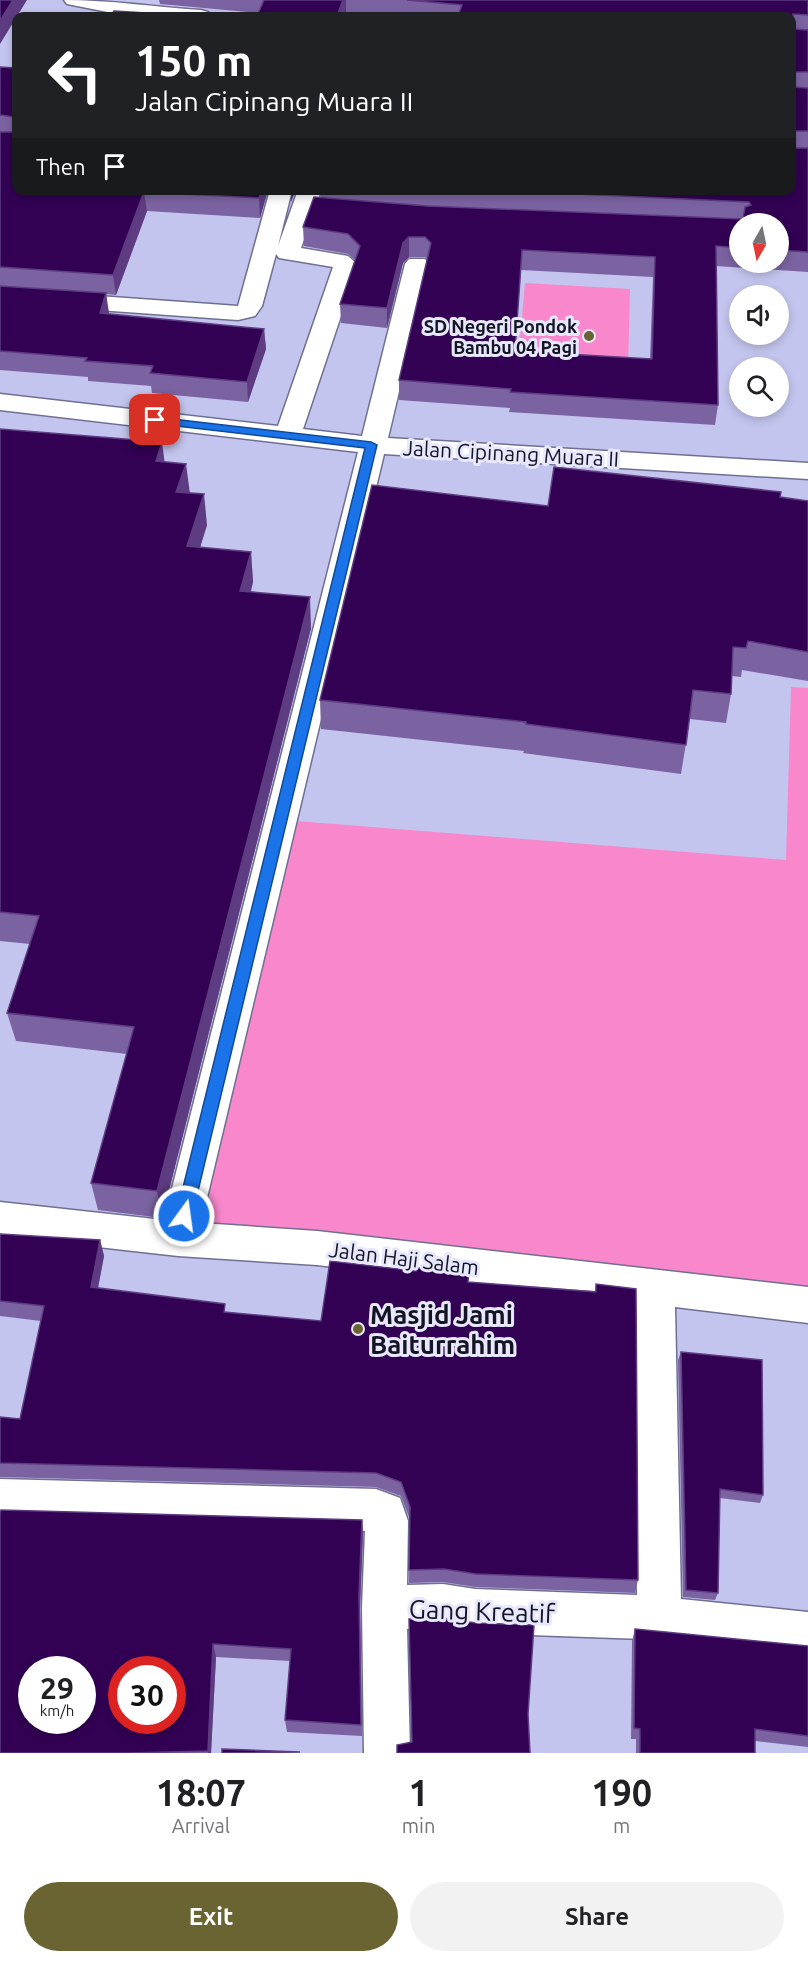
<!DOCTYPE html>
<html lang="en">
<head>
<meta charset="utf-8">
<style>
	body { margin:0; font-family:Ubuntu,sans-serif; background:#f2f2f2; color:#202124; height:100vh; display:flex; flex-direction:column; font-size:22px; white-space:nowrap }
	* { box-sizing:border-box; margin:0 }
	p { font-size:20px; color:#757577 }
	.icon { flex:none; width:33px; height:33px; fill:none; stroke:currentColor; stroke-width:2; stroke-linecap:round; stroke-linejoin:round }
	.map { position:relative; height:1753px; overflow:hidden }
	.drawer { display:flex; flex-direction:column; background:#fff; flex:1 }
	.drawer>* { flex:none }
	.guide { position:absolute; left:12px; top:12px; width:784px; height:183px; border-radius:12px; box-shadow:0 3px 9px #0003; background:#202124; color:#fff; overflow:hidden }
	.needle { width:39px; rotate:189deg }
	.fabs { position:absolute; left:729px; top:213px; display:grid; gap:12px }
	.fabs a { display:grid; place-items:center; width:60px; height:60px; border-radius:50%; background:#fff; box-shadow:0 3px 9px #0003; font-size:30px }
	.speed { position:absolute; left:18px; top:1656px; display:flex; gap:12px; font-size:30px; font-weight:700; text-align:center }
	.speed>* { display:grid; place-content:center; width:78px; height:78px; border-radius:50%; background:#fff; box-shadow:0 3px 9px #0003; line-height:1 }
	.speed small { font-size:15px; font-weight:400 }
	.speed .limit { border:9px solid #d22; background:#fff; color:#111 }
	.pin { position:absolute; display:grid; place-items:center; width:51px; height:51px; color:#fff; margin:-26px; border-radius:12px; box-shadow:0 3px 9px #0006 }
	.me { position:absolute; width:66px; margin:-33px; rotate:14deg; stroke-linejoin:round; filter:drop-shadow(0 0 4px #0008) }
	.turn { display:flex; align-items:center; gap:21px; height:126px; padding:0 24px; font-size:27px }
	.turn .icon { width:78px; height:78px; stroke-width:2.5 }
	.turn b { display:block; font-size:42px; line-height:51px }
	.then { display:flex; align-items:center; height:57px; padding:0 24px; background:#0003; gap:12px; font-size:22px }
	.eta { display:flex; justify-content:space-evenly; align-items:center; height:102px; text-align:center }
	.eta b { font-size:36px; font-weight:700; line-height:42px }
	.button { display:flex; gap:12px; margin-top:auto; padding:12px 24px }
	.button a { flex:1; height:69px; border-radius:36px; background:#696431; color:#fff; font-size:24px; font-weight:700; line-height:69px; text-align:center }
	.button a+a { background:#f2f2f2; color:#202124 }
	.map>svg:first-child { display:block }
	.green { fill:#f887cc }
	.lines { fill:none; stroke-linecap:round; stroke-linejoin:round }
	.minor-casing { stroke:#6f6f94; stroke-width:3 }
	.minor { fill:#fff; fill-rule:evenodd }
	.wall { fill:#7b63a1; fill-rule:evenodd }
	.shaded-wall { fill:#5e3c82 }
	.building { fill:#320154; stroke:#5e3c82; stroke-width:1.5; fill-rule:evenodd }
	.route { fill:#1a73e8; stroke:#114b97; stroke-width:1.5 }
	.poi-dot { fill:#696431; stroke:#e7e8fd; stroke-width:2 }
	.labels { text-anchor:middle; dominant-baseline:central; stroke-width:6; stroke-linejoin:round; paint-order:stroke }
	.far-poi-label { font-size:18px; font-weight:bold; fill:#141422; stroke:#e7e8fd; text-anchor:end }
	.street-label { font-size:21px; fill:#141422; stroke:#e7e8fd }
	.near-poi-label { font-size:26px; font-weight:bold; fill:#141422; stroke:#e7e8fd; text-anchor:start }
	.near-street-label { font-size:26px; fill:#141422; stroke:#e7e8fd }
</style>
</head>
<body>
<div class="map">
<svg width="808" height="1753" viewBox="0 0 808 1753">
	<rect width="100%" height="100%" fill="#c4c5ee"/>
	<g class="green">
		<path d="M525,283L630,289L628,368L518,362Z"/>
		<path d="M791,687L808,688V1294L192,1230L284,820L786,860Z"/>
	</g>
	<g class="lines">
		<g class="minor-casing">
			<g id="minor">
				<path d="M64,0C110,0 155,7 201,10L208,12L211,16H128L67,4Z"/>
				<path d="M270,190H292L278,246L298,190H321L318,200L362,205L365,210L362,215L354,217L313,214L301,248L348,256L358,265L303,429L362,436L405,264L409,259H425L429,264L388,438L808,463V479L384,454L201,1223L317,1231L808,1287V1323L675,1307L681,1599L808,1612V1656L664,1641L659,1643L644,1639L475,1633L443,1628L407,1629L410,1753H364L362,1608L365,1531L0,1521V1479L376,1489L400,1498L408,1521L407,1585L443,1584L475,1589L637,1595L635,1303L317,1265L178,1256L0,1236V1202L164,1220L358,452L0,410V394L278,426L333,267L279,258L276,254L262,306L255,316L238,320L0,303V289L238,306Z"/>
			</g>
		</g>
		<use href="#minor" class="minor"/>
	</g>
	<g class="wall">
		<path d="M159,0H808V272L716,266L718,405L715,425L509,412L510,408L399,400V380L427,259L425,257H409L403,263L387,328L341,323L340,304L355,260L348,254L304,246L303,227L321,198V190H792V16H388L346,13L345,16H257L259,13L160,4ZM740,224H778V262H740ZM521,270L653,277L650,359L515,351Z"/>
		<path d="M0,67L268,190L260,218L147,211L116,295L106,294L108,314L264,329L266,349L248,402L152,393L151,386L88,381V377L0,370Z"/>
		<path d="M0,429L164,462L190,493L207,525L200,547L251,552L253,582L251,592L311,628L162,1218L98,1210L91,1183L127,1054L16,1041L7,1013L30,944L0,941Z"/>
		<path d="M780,497L808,501V681L742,670L741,677L732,676L731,694L726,723L690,719L681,774L523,753L524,751L321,729L320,700L548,506Z"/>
		<path d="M0,1234L100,1240L104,1256L98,1288L227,1312L321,1321L468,1282L595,1291L596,1284L638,1580L635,1593L475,1587L443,1582L409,1583L410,1520L401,1496L376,1487L0,1477V1417L20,1419L41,1321L0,1316Z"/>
		<path d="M681,1352L763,1495L760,1503L720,1498L718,1593L715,1600L683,1597L678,1360Z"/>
		<path d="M362,1520L363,1533L360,1608L362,1736L287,1732L285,1720L290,1661L216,1657L211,1753H0Z"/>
		<path d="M635,1629L808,1646V1747L755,1741V1753H636V1739H631L632,1641Z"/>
	</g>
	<g class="shaded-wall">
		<path d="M13,0H27L0,44V21Z"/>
		<path d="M343,0H346V13L345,16H337Z"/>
		<path d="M261,190H268L260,218L259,198Z"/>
		<path d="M291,190H296L291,202Z"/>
		<path d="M144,192L147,211L116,295L113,275Z"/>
		<path d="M409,237V257L403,263L387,328V308L403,243Z"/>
		<path d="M106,293L109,313L102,333L100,313Z"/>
		<path d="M264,329L266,349L248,402L247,382Z"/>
		<path d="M162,442L166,473L156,461Z"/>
		<path d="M186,464L190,494L176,492Z"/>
		<path d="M204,494L207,525L191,577L187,546Z"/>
		<path d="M251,552L253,582L242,621L240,591Z"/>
		<path d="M310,597L311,628L162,1218L157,1191Z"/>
		<path d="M100,1240L104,1256L95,1303L91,1287Z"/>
		<path d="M362,1520L363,1533L360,1608L362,1736L359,1595Z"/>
		<path d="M213,1644L216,1657L211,1753H208Z"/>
	</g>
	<g class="building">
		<path d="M0,0H13L0,21Z"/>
		<path d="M264,0H343L337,16H257Z"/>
		<path d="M407,0H808V15L793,14V29L808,30V72H794V87L808,88V131H794V148H808V252L778,250V224H740V248L716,246L718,405L510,392L511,389L399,380L431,243L425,237H409L403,243L387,308L340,304L360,246L348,234L303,227L314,197L428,206L743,219L745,207L751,205L749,202L494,190H792V16H458L462,5ZM522,250L655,257L652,359L515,351Z"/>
		<path d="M114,11L161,14L160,16H111Z"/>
		<path d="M0,67L16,68V190H261L259,198L144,192L113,275L0,267V132H14V117L0,115Z"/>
		<path d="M0,286L106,293L100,313L264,329L247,382L150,373L153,366L85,361L87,358L0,351Z"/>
		<path d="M0,429L162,442L156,461L186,464L176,492L204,494L187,546L251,552L240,591L310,597L157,1191L91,1183L134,1027L7,1013L39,916L0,912Z"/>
		<path d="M554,467L781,492L780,497L808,501V652L748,641L746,648L733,647L731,694L693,690L686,745L526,724V722L320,700L372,485L548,506Z"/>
		<path d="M0,1234L100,1240L91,1287L225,1304L224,1312L321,1321L330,1261L416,1271L417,1268L469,1270L468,1282L596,1292V1284L636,1289L638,1580L476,1574L444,1569L409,1570L410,1507L401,1482L376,1473L0,1463V1417L20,1419L44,1306L0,1301Z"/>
		<path d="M681,1352L762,1360L763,1495L720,1489L718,1593L686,1590Z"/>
		<path d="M1,1510L362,1520L359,1595L361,1725L285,1720L291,1649L213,1644L208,1751L128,1753H0V1513ZM32,1670H82V1720H32ZM122,1670H172V1720H122Z"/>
		<path d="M443,1618L476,1623L534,1625L528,1714L530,1753H397V1745L412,1742L409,1619Z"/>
		<path d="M635,1629L808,1646V1736L755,1729V1753H640V1729L634,1728Z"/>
		<path d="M222,1749L300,1752L222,1753Z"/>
	</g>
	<path class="route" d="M155,417L371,442L377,445L192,1216L189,1221L184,1223L178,1221L176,1216L365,448L151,423L149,420Z"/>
	<g class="poi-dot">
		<circle cx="589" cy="336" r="6"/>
		<circle cx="358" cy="1329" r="6"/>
	</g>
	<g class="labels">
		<g class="far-poi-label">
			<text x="577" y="326">SD Negeri Pondok<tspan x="577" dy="21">Bambu 04 Pagi</tspan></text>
		</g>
		<g class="street-label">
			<text transform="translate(511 453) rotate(3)">Jalan Cipinang Muara II</text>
			<text transform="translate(404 1258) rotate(7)">Jalan Haji Salam</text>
		</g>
		<g class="near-poi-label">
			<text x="370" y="1314">Masjid Jami<tspan x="370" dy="30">Baiturrahim</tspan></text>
		</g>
		<g class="near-street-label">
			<text transform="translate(482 1611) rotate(2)">Gang Kreatif</text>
		</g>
	</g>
</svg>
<div class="fabs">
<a><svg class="needle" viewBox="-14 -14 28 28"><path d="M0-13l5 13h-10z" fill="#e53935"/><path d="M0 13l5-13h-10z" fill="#757577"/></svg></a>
<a><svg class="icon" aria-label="sound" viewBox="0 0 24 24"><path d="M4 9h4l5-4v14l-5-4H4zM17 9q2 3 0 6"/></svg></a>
<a><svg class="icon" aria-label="search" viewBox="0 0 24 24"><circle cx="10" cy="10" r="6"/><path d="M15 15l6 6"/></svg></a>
</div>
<div class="speed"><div>29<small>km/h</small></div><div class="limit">30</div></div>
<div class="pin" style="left:155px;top:420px;background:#d93025"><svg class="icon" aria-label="arrive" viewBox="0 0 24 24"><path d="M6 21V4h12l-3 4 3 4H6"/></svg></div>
<svg class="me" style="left:184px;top:1216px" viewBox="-20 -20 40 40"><circle r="17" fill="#1a73e8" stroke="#fff" stroke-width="3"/><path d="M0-11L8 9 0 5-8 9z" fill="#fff"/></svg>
<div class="guide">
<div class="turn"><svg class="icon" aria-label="left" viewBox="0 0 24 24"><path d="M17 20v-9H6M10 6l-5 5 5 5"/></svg><div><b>150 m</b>Jalan Cipinang Muara II</div></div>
<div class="then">Then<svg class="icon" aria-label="arrive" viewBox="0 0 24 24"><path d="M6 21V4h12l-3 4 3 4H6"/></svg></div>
</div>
</div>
<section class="drawer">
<div class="eta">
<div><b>18:07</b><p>Arrival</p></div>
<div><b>1</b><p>min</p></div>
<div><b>190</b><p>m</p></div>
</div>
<div class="button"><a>Exit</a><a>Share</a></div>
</section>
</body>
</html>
